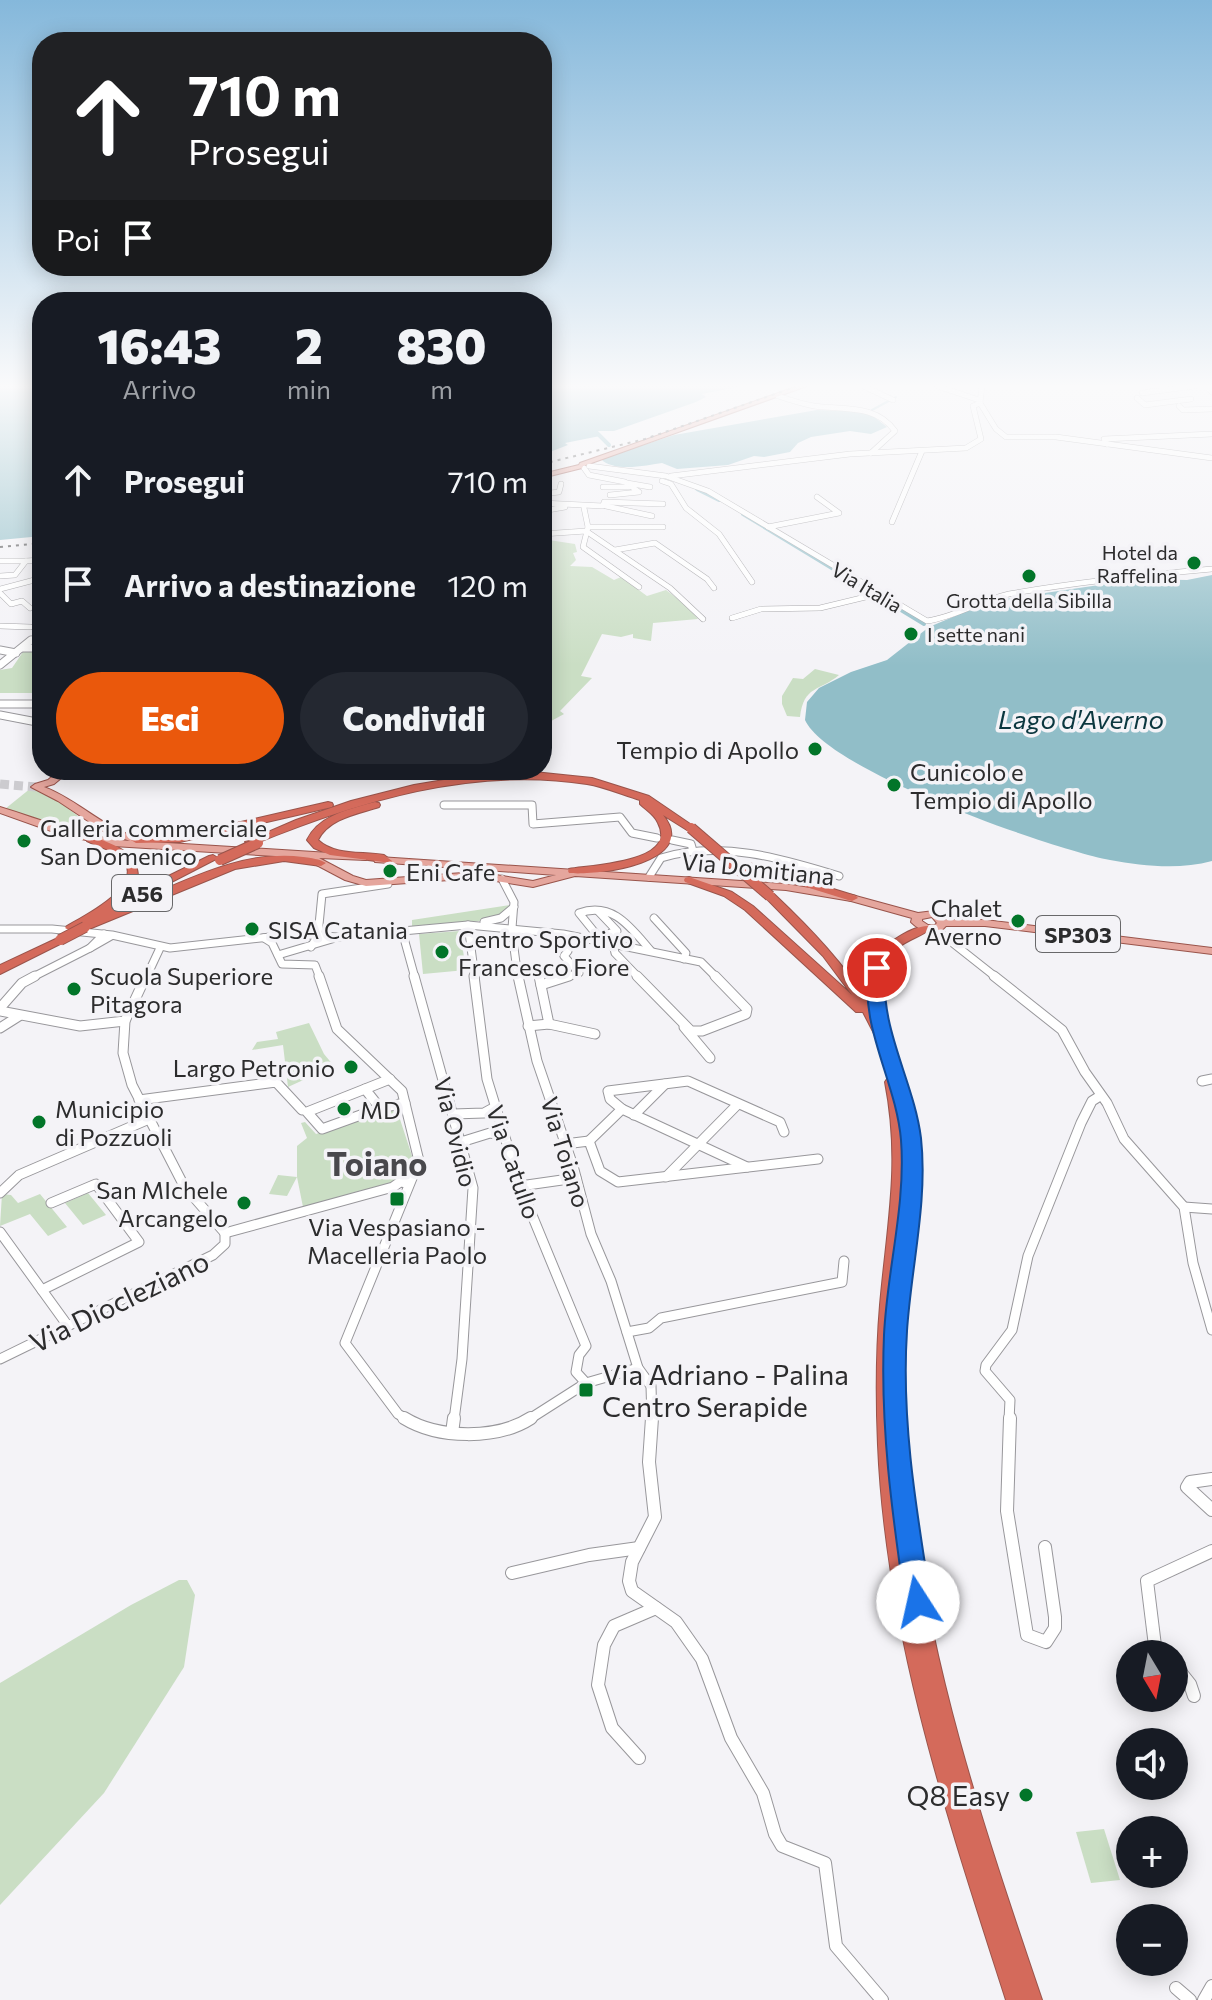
<!DOCTYPE html>
<html lang="it">
<head>
<meta charset="utf-8">
<style>
	body { margin:0; font-family:Commissioner,sans-serif; background:#242831; color:#f1f3f6; height:100vh; display:flex; flex-direction:column; font-size:30px; white-space:nowrap }
	* { box-sizing:border-box; margin:0 }
	p { font-size:26px; color:#9ea1a6 }
	.icon { flex:none; width:44px; height:44px; fill:none; stroke:currentColor; stroke-width:2; stroke-linecap:round; stroke-linejoin:round }
	.map { position:relative; flex:1; overflow:hidden }
	.sheet { position:absolute; left:32px; top:292px; width:520px; height:488px; display:flex; flex-direction:column; background:#171b24; border-radius:32px; box-shadow:0 4px 20px #0003 }
	.sheet>* { flex:none }
	.banner { position:absolute; left:32px; top:32px; width:520px; height:244px; border-radius:32px; box-shadow:0 4px 20px #0003; background:#202124; color:#fff; overflow:hidden }
	.needle { width:52px; rotate:170deg }
	.buttons { position:absolute; left:1116px; top:1640px; display:grid; gap:16px }
	.buttons a { display:grid; place-items:center; width:72px; height:72px; border-radius:50%; background:#171b24; box-shadow:0 4px 20px #0003; font-size:40px }
	.pin { position:absolute; display:grid; place-items:center; width:68px; height:68px; color:#fff; margin:-34px; border:4px solid #fff; border-radius:50%; box-shadow:0 2px 8px #0007 }
	.me { position:absolute; width:88px; margin:-44px; rotate:350deg; stroke-linejoin:round; filter:drop-shadow(0 0 6px #0008) }
	.turn { display:flex; align-items:center; gap:28px; height:168px; padding:0 24px; font-size:36px }
	.turn .icon { width:104px; height:104px; stroke-width:2.5 }
	.turn b { display:block; font-size:56px; line-height:68px }
	.then { display:flex; align-items:center; height:76px; padding:0 24px; background:#0003; gap:16px; font-size:30px }
	.eta { display:flex; justify-content:space-evenly; align-items:center; height:136px; text-align:center }
	.eta b { font-size:48px; font-weight:800; line-height:56px }
	.button { display:flex; gap:16px; margin-top:auto; padding:16px 24px }
	.button a { flex:1; height:92px; border-radius:48px; background:#ea580c; color:#fff; font-size:32px; font-weight:800; line-height:92px; text-align:center }
	.button a+a { background:#242831; color:#f1f3f6 }
	ul { padding:0; list-style:none }
	li { display:flex; align-items:center; gap:24px; height:104px; padding:0 24px }
	li div { flex:1 }
	li b { display:block; font-size:30px }
	li em { font-style:normal }
	.map>svg:first-child { display:block }
	.green { fill:#cadec4 }
	.water { fill:#91bec8 }
	.lines { fill:none; stroke-linecap:round; stroke-linejoin:round }
	.stream { stroke:#91bec8; stroke-width:2 }
	.canal { stroke:#91bec8; stroke-width:4 }
	.major-tunnel { stroke:#cccbcf; stroke-width:9; stroke-dasharray:9 5; stroke-linecap:butt }
	.minor-far3-casing { stroke:#98979b; stroke-width:6 }
	.minor-far2-casing { stroke:#98979b; stroke-width:9 }
	.minor-far1-casing { stroke:#98979b; stroke-width:11 }
	.minor-casing { stroke:#98979b; stroke-width:14 }
	.major-casing { stroke:#99544b; stroke-width:2 }
	.highway-casing { stroke:#99544b; stroke-width:2 }
	.minor-far3 { stroke:#fff; stroke-width:5 }
	.minor-far2 { stroke:#fff; stroke-width:7 }
	.minor-far1 { stroke:#fff; stroke-width:9 }
	.minor { stroke:#fff; stroke-width:12 }
	.major { fill:#e5a69d; fill-rule:evenodd }
	.highway { fill:#d46a5b; fill-rule:evenodd }
	.rail { stroke:#58585a; stroke-width:2; stroke-dasharray:3 5; stroke-linecap:butt }
	.highway-bridge-casing { stroke:#99544b; stroke-width:12; stroke-linecap:butt }
	.highway-bridge { stroke:#d46a5b; stroke-width:10 }
	.route { fill:#1a73e8; stroke:#114b97; stroke-width:2 }
	.poi-dot { fill:#027529; stroke:#f4f3f7; stroke-width:3 }
	.labels { text-anchor:middle; dominant-baseline:central; stroke-width:7; stroke-linejoin:round; paint-order:stroke }
	.far-poi-label { font-size:20px; fill:#2c2c2d; stroke:#f4f3f7; text-anchor:end }
	.far-street-label { font-size:20px; fill:#2c2c2d; stroke:#f4f3f7 }
	.shield { fill:#f4f3f7; stroke:#68686a; stroke-width:2 }
	.shield-label { font-size:22px; font-weight:bold; fill:#2c2c2d }
	.poi-label { font-size:24px; fill:#2c2c2d; stroke:#f4f3f7; text-anchor:start }
	.street-label { font-size:24px; fill:#2c2c2d; stroke:#f4f3f7 }
	.water-label { font-size:26px; font-style:italic; fill:#0b373f; stroke:#f4f3f7 }
	.near-street-label { font-size:28px; fill:#2c2c2d; stroke:#f4f3f7 }
	.near-poi-label { font-size:28px; fill:#2c2c2d; stroke:#f4f3f7; text-anchor:start }
	.district-label { font-size:32px; font-weight:bold; fill:#49484c; stroke:#f4f3f7 }
</style>
</head>
<body>
<div class="map">
<svg width="1212" height="2000" viewBox="0 0 1212 2000">
	<rect width="100%" height="100%" fill="#f4f3f7"/>
	<g class="green">
		<path d="M542,539L575,544L577,552L573,553L576,560L570,566L592,567L614,580L621,577L647,596L666,590L685,604L698,619L653,623L651,641L633,638V634L621,637L602,634L581,676L592,678L560,711L564,714L542,726Z"/>
		<path d="M25,649H42V693H0V670L12,668Z"/>
		<path d="M815,669L839,675C819,692 804,685 800,717L787,716L782,704V696L793,678L803,679Z"/>
		<path d="M31,788L56,799L83,820L84,825L70,830L5,809Z"/>
		<path d="M510,905C502,926 433,925 412,926V920Z"/>
		<path d="M460,931L466,970L423,974L419,934Z"/>
		<path d="M309,1023L324,1054L334,1066L288,1087L283,1045L252,1050L257,1042L278,1039L276,1032Z"/>
		<path d="M396,1107L413,1159L406,1177L391,1184L303,1207L297,1177L287,1196L269,1194L278,1175L297,1177V1146L307,1138L301,1123L305,1122L316,1134Z"/>
		<path d="M88,1193L106,1215L83,1225L65,1203Z"/>
		<path d="M2,1194L11,1195L18,1203L40,1194L67,1227L48,1236L30,1214L0,1226Z"/>
		<path d="M179,1580H187L195,1595L184,1667L104,1793L0,1905V1683L131,1605Z"/>
		<path d="M1104,1829L1120,1880L1091,1883L1076,1832Z"/>
	</g>
	<g class="water">
		<path d="M0,386H42V536L0,540Z"/>
		<path d="M542,386H744L702,394L706,397L696,402L614,431H596L600,436L565,443L568,445L542,455Z"/>
		<path d="M817,410L868,412L887,427L871,434L850,431L811,437L798,443L790,452L764,457L754,456L728,465L677,469L662,463C648,465 614,473 601,459L674,435Z"/>
		<path d="M1212,575V861C1179,870 1143,866 1110,860C1052,849 828,771 805,720L807,702L819,688L851,672L887,660L929,627L991,601L1140,579L1187,580Z"/>
	</g>
	<g class="lines">
		<path class="stream" d="M872,410L896,397"/>
		<g class="canal">
			<path d="M596,432L609,445"/>
			<path d="M697,489L719,500"/>
			<path d="M743,514L873,593"/>
			<path d="M878,596L924,624"/>
		</g>
		<path class="major-tunnel" d="M0,784L36,787"/>
		<g class="minor-far3-casing">
			<g id="minor-far3">
				<path d="M863,386L893,400"/>
				<path d="M937,386L979,400"/>
				<path d="M1205,386L1212,392"/>
				<path d="M1142,393L1195,386"/>
				<path d="M778,396C790,400 802,404 814,406C844,410 876,404 895,431L871,453"/>
				<path d="M1137,398L1145,405L1191,399"/>
				<path d="M980,403L996,429L1006,437H1056L1212,458"/>
				<path d="M1179,406L1183,410L1212,409"/>
				<path d="M1107,444L1104,439L1212,434"/>
				<path d="M589,466L666,476L708,491L927,621C956,617 980,600 1009,594C1076,582 1144,575 1212,569"/>
				<path d="M584,468L589,475L625,482L639,492L610,495"/>
				<path d="M671,476L850,454L966,448L981,439L973,406L980,403L982,386"/>
				<path d="M662,481L671,484L686,508L719,534L752,582"/>
				<path d="M627,483L650,487"/>
				<path d="M603,487H629"/>
				<path d="M542,494L559,492L561,484"/>
				<path d="M542,503L603,506L604,502L663,504"/>
				<path d="M606,506L652,516"/>
				<path d="M584,508L588,527L583,547L639,587"/>
				<path d="M542,511L565,507"/>
				<path d="M892,522L922,451"/>
				<path d="M588,527H663"/>
				<path d="M768,527L839,513L817,497"/>
				<path d="M542,534L586,531L670,588L703,619"/>
				<path d="M615,550L655,543L707,579L714,588"/>
				<path d="M0,561H26"/>
				<path d="M0,576L15,575L26,561L42,560"/>
				<path d="M0,589L42,578"/>
				<path d="M0,593L11,604L22,601L30,608"/>
				<path d="M732,618L761,609L820,608L878,594"/>
				<path d="M0,626L31,627"/>
				<path d="M29,642L42,632"/>
			</g>
		</g>
		<g class="minor-far2-casing">
			<g id="minor-far2">
				<path d="M23,648H42"/>
				<path d="M0,650L16,653"/>
				<path d="M0,665L31,640"/>
				<path d="M0,704H42"/>
				<path d="M0,715L42,723"/>
				<path d="M444,805H532L533,824L620,817L632,833L657,838"/>
				<path d="M672,840L691,844L693,851"/>
				<path d="M649,877L661,858C720,840 781,858 839,876"/>
				<path d="M502,879L514,902L512,928"/>
				<path d="M654,918L686,953L684,959"/>
				<path d="M484,922L501,918L514,907"/>
				<path d="M468,925L475,978"/>
				<path d="M0,929H52L112,935L170,948L297,934L337,937L468,925L563,934L613,944"/>
				<path d="M935,929L997,978"/>
				<path d="M402,931L415,978"/>
				<path d="M512,933L518,978"/>
				<path d="M552,933L568,951L564,956L579,973L562,978"/>
				<path d="M104,934L90,948L111,936"/>
				<path d="M596,934L579,913C613,901 631,928 651,951"/>
				<path d="M264,938L272,943L282,964L315,965L320,978"/>
				<path d="M591,939L617,931L598,911"/>
				<path d="M613,944L701,962L717,978"/>
				<path d="M613,944L615,953L639,978"/>
				<path d="M311,947L318,935L322,894L388,884"/>
				<path d="M278,955L332,939"/>
				<path d="M538,973L539,978"/>
				<path d="M31,978L90,948"/>
				<path d="M146,978L160,948"/>
			</g>
		</g>
		<g class="minor-far1-casing">
			<g id="minor-far1">
				<path d="M146,976L125,1021L123,1053L132,1085L184,1186L225,1233"/>
				<path d="M319,976L337,1029L402,1091L419,1161L345,1343L398,1414L408,1420"/>
				<path d="M414,976L473,1188L462,1359L454,1420"/>
				<path d="M474,976L487,1079L520,1186L586,1346L579,1355L576,1372L586,1383"/>
				<path d="M518,976L537,1061L573,1166L591,1234L611,1281L638,1368L651,1386L652,1420"/>
				<path d="M539,976L549,1024"/>
				<path d="M637,976L691,1031H702L746,1014L747,1009L715,976"/>
				<path d="M994,976L1062,1030L1085,1072L1107,1103L1124,1139L1184,1207L1193,1263L1212,1330"/>
				<path d="M541,985L569,976"/>
				<path d="M0,1008L22,983L35,976"/>
				<path d="M0,1011L80,1026L125,1021"/>
				<path d="M528,1026L549,1024L595,1034"/>
				<path d="M684,1027L710,1058"/>
				<path d="M0,1028L19,1016"/>
				<path d="M390,1079L365,1089L380,1108L405,1103"/>
				<path d="M1202,1081L1212,1079"/>
				<path d="M365,1089L307,1112L322,1129L380,1108"/>
				<path d="M139,1100L276,1082L302,1110"/>
				<path d="M622,1109L610,1099L608,1091L688,1081L780,1122L784,1132"/>
				<path d="M453,1114L484,1113L495,1107"/>
				<path d="M634,1115L665,1084"/>
				<path d="M589,1141L622,1109L747,1167"/>
				<path d="M461,1142L490,1133L503,1135"/>
				<path d="M565,1144L589,1141L600,1171L618,1182L818,1159"/>
				<path d="M666,1177L738,1104"/>
				<path d="M520,1186L576,1178"/>
				<path d="M0,1193L19,1175L149,1119"/>
				<path d="M1184,1207L1212,1209"/>
				<path d="M0,1232L68,1326"/>
				<path d="M225,1233L393,1187L400,1182L408,1183"/>
				<path d="M42,1290L139,1242L96,1184L51,1203"/>
				<path d="M627,1332L649,1328L661,1318L842,1282L844,1261"/>
				<path d="M0,1359L213,1255L225,1244V1233"/>
				<path d="M528,1420L586,1383L638,1368"/>
				<path d="M1009,1420L1010,1400L985,1371L986,1365L1012,1330L1028,1256L1081,1123L1092,1101L1100,1096"/>
			</g>
		</g>
		<g class="minor-casing">
			<g id="minor">
				<path d="M404,1418C438,1439 497,1440 531,1418"/>
				<path d="M652,1418L649,1462L655,1517L632,1562L629,1581L632,1591L676,1622L702,1659L731,1738L763,1793L775,1834L782,1846L825,1863L836,1946L882,2000"/>
				<path d="M1010,1418L1007,1511L1027,1635L1046,1642L1055,1628V1617L1045,1547"/>
				<path d="M452,1433L454,1418"/>
				<path d="M1212,1479L1190,1482L1187,1487L1212,1510"/>
				<path d="M512,1573L589,1555L639,1548"/>
				<path d="M1156,1654L1147,1581L1212,1551"/>
				<path d="M1174,1664L1190,1684L1194,1696"/>
				<path d="M639,1758L612,1728L598,1685L604,1645L614,1626L656,1608"/>
				<path d="M1176,1988L1190,2000"/>
				<path d="M1204,2000L1212,1986"/>
			</g>
		</g>
		<g class="major-casing">
			<g id="major">
				<path d="M798,386H807L583,466L582,468L542,478V474L579,465L580,463Z"/>
				<path d="M60,770H71L54,784L44,787C78,800 102,827 136,837L138,839L135,841L362,855L367,858L366,860L319,858L353,876L366,880L477,872L533,881L556,875L375,862L374,860L379,857L786,884L852,895L918,913L934,911L938,912L946,920H985L1212,948V954L985,926H946L942,930C929,933 920,931 911,922L912,918L851,901L786,890L575,876L533,887L477,878L366,886L345,880L309,861V858L113,846L59,834L0,813V807C43,820 84,838 130,841L103,831L58,801L31,787L35,784L48,780ZM932,917L937,923L935,925H928L922,921V919Z"/>
			</g>
		</g>
		<g class="highway-casing">
			<g id="highway">
				<path d="M534,772L592,778L649,796L696,828L691,831L687,830L663,815C701,862 598,876 569,873L568,871L569,869C590,865 679,863 658,823C655,815 646,810 640,804V800C623,795 605,787 587,784C472,766 360,801 254,844L250,845L245,842L296,820L351,801L414,785L474,775Z"/>
				<path d="M328,802L332,803L333,805L332,807L180,842L136,843L131,840L136,837L180,836Z"/>
				<path d="M375,802L379,803L380,805L379,807C358,814 329,818 318,840C335,856 362,851 384,855L392,861L391,863L330,855L314,848L307,840C319,815 350,809 375,802Z"/>
				<path d="M91,836C113,844 139,852 138,879L122,899L209,856L213,855L218,858L123,907C180,884 240,849 303,857C311,858 320,859 326,863L321,866L284,861L235,869L89,929L85,930L80,928L71,931L65,928L67,926C84,916 141,888 125,862C118,851 98,847 87,841L86,839Z"/>
				<path d="M749,863L856,896L858,898L852,901L848,900L745,868L744,866Z"/>
				<path d="M689,877L732,892L753,906L852,995L823,956L764,896L766,894H774C811,929 845,965 872,1008C864,975 870,954 900,936C909,931 920,925 930,926L932,928C922,936 909,939 899,947C873,966 881,995 888,1022L882,1026C905,1072 919,1119 919,1171C919,1219 907,1267 904,1316C901,1370 903,1425 909,1479C926,1659 984,1829 1042,2000H1006C948,1819 886,1636 878,1445C876,1399 876,1352 880,1305C887,1225 901,1163 885,1082L887,1079L892,1078L884,1053L863,1012H856L745,910L724,896L685,882L684,880L685,878Z"/>
				<path d="M60,937L64,938L66,940L64,942L0,974V965Z"/>
			</g>
		</g>
		<use href="#minor-far3" class="minor-far3"/>
		<use href="#minor-far2" class="minor-far2"/>
		<use href="#minor-far1" class="minor-far1"/>
		<use href="#minor" class="minor"/>
		<use href="#major" class="major"/>
		<use href="#highway" class="highway"/>
		<g class="rail">
			<path d="M542,464L645,439L798,386"/>
			<path d="M0,547L42,543"/>
		</g>
		<g class="highway-bridge-casing">
			<g id="highway-bridge">
				<path d="M691,828L770,896"/>
				<path d="M220,860L258,843"/>
				<path d="M60,940L85,927"/>
			</g>
		</g>
		<use href="#highway-bridge" class="highway-bridge"/>
	</g>
	<linearGradient id="sky" x2="0" y2="1"><stop stop-color="#85b8db"/><stop offset="0.58" stop-color="#fafafb"/><stop offset="1" stop-color="#fafafb" stop-opacity="0"/></linearGradient>
	<rect width="1212" height="666" fill="url(#sky)"/>
	<path class="route" d="M877,963L886,968C878,1026 914,1081 921,1138C928,1201 911,1268 907,1331C901,1422 917,1513 931,1602L927,1610L918,1613L909,1610L905,1602C892,1513 880,1425 884,1335C887,1270 906,1205 901,1140C896,1081 859,1027 869,968Z"/>
	<g class="poi-dot">
		<circle cx="1194" cy="563" r="8"/>
		<circle cx="1029" cy="576" r="8"/>
		<circle cx="911" cy="634" r="8"/>
		<circle cx="815" cy="749" r="8"/>
		<circle cx="894" cy="785" r="8"/>
		<circle cx="24" cy="841" r="8"/>
		<circle cx="390" cy="871" r="8"/>
		<circle cx="1018" cy="921" r="8"/>
		<circle cx="252" cy="929" r="8"/>
		<circle cx="442" cy="952" r="8"/>
		<circle cx="74" cy="989" r="8"/>
		<circle cx="351" cy="1067" r="8"/>
		<circle cx="344" cy="1109" r="8"/>
		<circle cx="39" cy="1122" r="8"/>
		<rect x="389" y="1191" width="16" height="16" rx="4"/>
		<circle cx="244" cy="1203" r="8"/>
		<rect x="578" y="1382" width="16" height="16" rx="4"/>
		<circle cx="1026" cy="1795" r="8"/>
	</g>
	<g class="labels">
		<g class="far-poi-label">
			<text x="1178" y="552">Hotel da<tspan x="1178" dy="23">Raffelina</tspan></text>
			<text x="1029" y="600" text-anchor="middle">Grotta della Sibilla</text>
			<text x="927" y="634" text-anchor="start">I sette nani</text>
		</g>
		<g class="far-street-label">
			<text transform="translate(867 587) rotate(31)">Via Italia</text>
		</g>
		<g class="shield">
			<rect x="112" y="875" width="60" height="36" rx="6"/>
			<rect x="1036" y="916" width="84" height="36" rx="6"/>
		</g>
		<g class="shield-label">
			<text x="142" y="893">A56</text>
			<text x="1078" y="934">SP303</text>
		</g>
		<g class="poi-label">
			<text x="799" y="749" text-anchor="end">Tempio di Apollo</text>
			<text x="910" y="771">Cunicolo e<tspan x="910" dy="28">Tempio di Apollo</tspan></text>
			<text x="40" y="827">Galleria commerciale<tspan x="40" dy="28">San Domenico</tspan></text>
			<text x="406" y="871">Eni Cafe</text>
			<text x="1002" y="907" text-anchor="end">Chalet<tspan x="1002" dy="28">Averno</tspan></text>
			<text x="268" y="929">SISA Catania</text>
			<text x="458" y="938">Centro Sportivo<tspan x="458" dy="28">Francesco Fiore</tspan></text>
			<text x="90" y="975">Scuola Superiore<tspan x="90" dy="28">Pitagora</tspan></text>
			<text x="335" y="1067" text-anchor="end">Largo Petronio</text>
			<text x="55" y="1108">Municipio<tspan x="55" dy="28">di Pozzuoli</tspan></text>
			<text x="360" y="1109">MD</text>
			<text x="228" y="1189" text-anchor="end">San MIchele<tspan x="228" dy="28">Arcangelo</tspan></text>
			<text x="397" y="1226" text-anchor="middle">Via Vespasiano -<tspan x="397" dy="28">Macelleria Paolo</tspan></text>
		</g>
		<g class="street-label">
			<text transform="translate(758 868) rotate(6)">Via Domitiana</text>
			<text transform="translate(456 1132) rotate(76)">Via Ovidio</text>
			<text transform="translate(566 1152) rotate(73)">Via Toiano</text>
			<text transform="translate(514 1162) rotate(71)">Via Catullo</text>
		</g>
		<g class="water-label">
			<text x="1081" y="718">Lago d'Averno</text>
		</g>
		<g class="near-street-label">
			<text transform="translate(119 1301) rotate(-26)">Via Diocleziano</text>
		</g>
		<g class="near-poi-label">
			<text x="602" y="1374">Via Adriano - Palina<tspan x="602" dy="32">Centro Serapide</tspan></text>
			<text x="1010" y="1795" text-anchor="end">Q8 Easy</text>
		</g>
		<g class="district-label">
			<text x="377" y="1163">Toiano</text>
		</g>
	</g>
</svg>
<div class="buttons">
<a><svg class="needle" viewBox="-14 -14 28 28"><path d="M0-13l5 13h-10z" fill="#e53935"/><path d="M0 13l5-13h-10z" fill="#9ea1a6"/></svg></a>
<a><svg class="icon" aria-label="sound" viewBox="0 0 24 24"><path d="M4 9h4l5-4v14l-5-4H4zM17 9q2 3 0 6"/></svg></a>
<a>+</a>
<a>−</a>
</div>
<div class="pin" style="left:877px;top:968px;background:#d93025"><svg class="icon" aria-label="arrive" viewBox="0 0 24 24"><path d="M6 21V4h12l-3 4 3 4H6"/></svg></div>
<svg class="me" style="left:918px;top:1602px" viewBox="-20 -20 40 40"><circle r="19" fill="#fff"/><path d="M0-13L10 11 0 6-10 11z" fill="#1a73e8"/></svg>
<div class="banner">
<div class="turn"><svg class="icon" aria-label="ahead" viewBox="0 0 24 24"><path d="M12 20V5M6 11l6-6 6 6"/></svg><div><b>710 m</b>Prosegui</div></div>
<div class="then">Poi<svg class="icon" aria-label="arrive" viewBox="0 0 24 24"><path d="M6 21V4h12l-3 4 3 4H6"/></svg></div>
</div>
<section class="sheet">
<div class="eta">
<div><b>16:43</b><p>Arrivo</p></div>
<div><b>2</b><p>min</p></div>
<div><b>830</b><p>m</p></div>
</div>
<ul>
<li><svg class="icon" aria-label="ahead" viewBox="0 0 24 24"><path d="M12 20V5M6 11l6-6 6 6"/></svg><div><b>Prosegui</b></div><em>710 m</em></li>
<li><svg class="icon" aria-label="arrive" viewBox="0 0 24 24"><path d="M6 21V4h12l-3 4 3 4H6"/></svg><div><b>Arrivo a destinazione</b></div><em>120 m</em></li>
</ul>
<div class="button"><a>Esci</a><a>Condividi</a></div>
</section>
</div>
</body>
</html>
